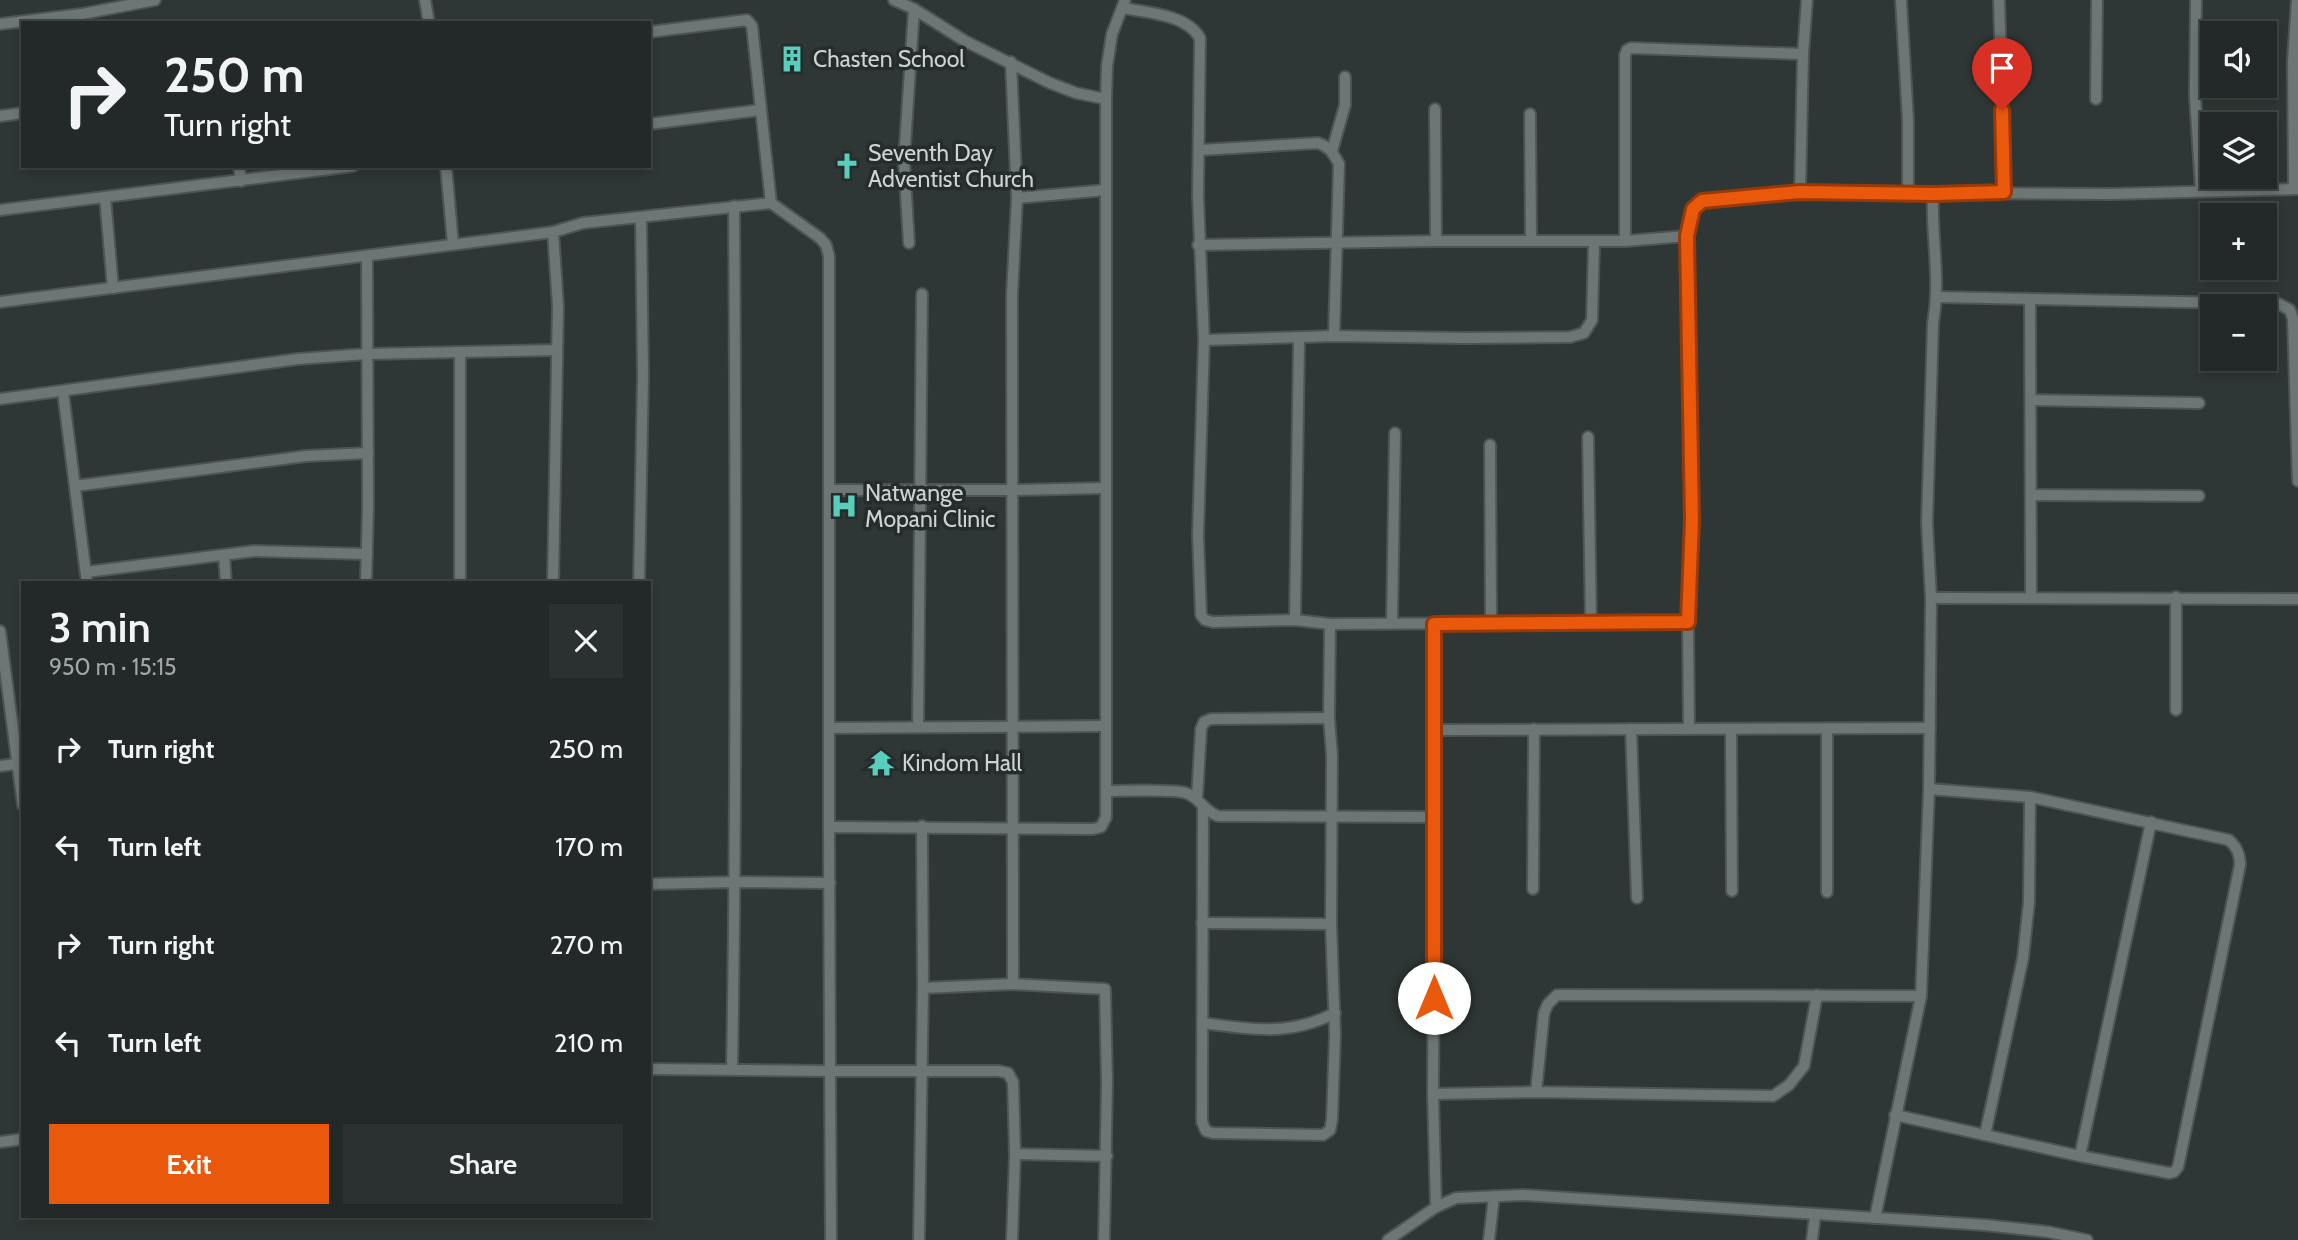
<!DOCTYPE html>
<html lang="en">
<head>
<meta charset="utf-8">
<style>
	body { margin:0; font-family:Cabin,sans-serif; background:#2a3130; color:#f1f3f6; height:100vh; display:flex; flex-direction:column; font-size:26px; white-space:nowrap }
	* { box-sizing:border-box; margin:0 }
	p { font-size:23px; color:#a2a6a8 }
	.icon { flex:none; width:38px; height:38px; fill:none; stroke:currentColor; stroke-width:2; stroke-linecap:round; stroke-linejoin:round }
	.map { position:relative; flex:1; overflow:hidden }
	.sheet { position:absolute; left:21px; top:581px; width:630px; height:637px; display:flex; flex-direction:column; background:#222928; border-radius:0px; box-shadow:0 4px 10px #0003,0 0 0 2px #3f4545 }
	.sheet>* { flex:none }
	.guide { position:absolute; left:21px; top:21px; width:630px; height:147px; border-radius:0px; box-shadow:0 4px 10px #0003,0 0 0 2px #3f4545; background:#222928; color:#f1f3f6; overflow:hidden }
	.tools { position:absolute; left:2200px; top:21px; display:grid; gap:14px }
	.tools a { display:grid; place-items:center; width:77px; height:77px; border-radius:0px; background:#222928; box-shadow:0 4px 10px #0003,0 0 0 2px #3f4545; font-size:35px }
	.pin { position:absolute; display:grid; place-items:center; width:60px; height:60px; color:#fff; margin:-72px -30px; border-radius:50% 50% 50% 0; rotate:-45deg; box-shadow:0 0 7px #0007 }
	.pin .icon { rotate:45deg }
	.me { position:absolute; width:77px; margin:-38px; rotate:0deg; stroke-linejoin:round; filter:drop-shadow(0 0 5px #0008) }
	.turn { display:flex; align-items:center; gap:24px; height:147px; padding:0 28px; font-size:32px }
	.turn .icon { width:91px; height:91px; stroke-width:2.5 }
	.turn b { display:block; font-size:49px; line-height:60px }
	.round { display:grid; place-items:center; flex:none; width:74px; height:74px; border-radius:0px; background:#2a3130 }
	.head { display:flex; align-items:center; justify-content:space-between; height:119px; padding:0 28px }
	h1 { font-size:42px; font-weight:600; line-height:52px }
	.primary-button { display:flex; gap:14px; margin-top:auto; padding:14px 28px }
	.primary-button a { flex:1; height:80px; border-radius:0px; background:#ea580c; color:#fff; font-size:28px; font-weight:600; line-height:80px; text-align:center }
	.primary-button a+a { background:#2a3130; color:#f1f3f6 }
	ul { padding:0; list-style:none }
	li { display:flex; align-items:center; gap:21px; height:98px; padding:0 28px }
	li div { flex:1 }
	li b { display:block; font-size:26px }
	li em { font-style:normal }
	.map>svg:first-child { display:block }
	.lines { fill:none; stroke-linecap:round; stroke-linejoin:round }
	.minor-casing { stroke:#4d5453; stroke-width:14 }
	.minor { stroke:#6c7674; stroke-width:10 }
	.route-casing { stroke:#983908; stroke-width:18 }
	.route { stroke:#ea580c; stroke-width:12 }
	.labels { text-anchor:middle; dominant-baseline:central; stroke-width:7; stroke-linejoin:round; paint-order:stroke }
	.poi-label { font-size:23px; fill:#ced3d2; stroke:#242d2b; text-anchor:start }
</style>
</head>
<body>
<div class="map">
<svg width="2298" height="1240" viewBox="0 0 2298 1240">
	<rect width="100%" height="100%" fill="#2e3735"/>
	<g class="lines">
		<g class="minor-casing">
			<g id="minor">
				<path d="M425,0L429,23"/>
				<path d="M894,0L914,9L965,41L1050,83L1076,93L1106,99"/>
				<path d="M1901,0L1908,121V193"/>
				<path d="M1999,0L2005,192"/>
				<path d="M2196,0L2195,96L2201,191"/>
				<path d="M1123,8C1148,13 1186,14 1200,38L1198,196L1204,340L1198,535L1201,615L1205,620L1213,622L1295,620L1330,624L1688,622"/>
				<path d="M0,24L82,14L155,0"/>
				<path d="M649,32L747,20L752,26L771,203L820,238L826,245L829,256V827"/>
				<path d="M1011,62L1017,198L1012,295L1013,984"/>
				<path d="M2096,99L2097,0"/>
				<path d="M1435,109L1436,241"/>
				<path d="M1530,114L1531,241"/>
				<path d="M0,116L23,113"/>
				<path d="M649,124L760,110"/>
				<path d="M1200,150L1318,143C1330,147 1333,153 1339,164L1334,336"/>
				<path d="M1332,151L1345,105V77"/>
				<path d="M239,166L241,181"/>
				<path d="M446,166L453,244"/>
				<path d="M2294,189L2293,61L2297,0"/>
				<path d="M1800,192L1803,54L1807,0"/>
				<path d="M105,197L113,288"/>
				<path d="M1017,198L1106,190"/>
				<path d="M0,210L353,166"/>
				<path d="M553,232L558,306L553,583"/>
				<path d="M1625,241V55L1627,50L1631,48L1803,54"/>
				<path d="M909,243L904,161L914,9"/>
				<path d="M1198,245L1436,241H1625L1687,236"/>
				<path d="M1938,297L2279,304L2290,310L2293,319L2298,481"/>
				<path d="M2030,300L2031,598"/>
				<path d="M0,302L553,232L583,223L771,203"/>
				<path d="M1204,340L1334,336L1464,338L1570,337L1584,333L1592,320L1594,242"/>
				<path d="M63,392L87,583"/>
				<path d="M0,399L298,359L366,354L557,350"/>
				<path d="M2032,400L2199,403"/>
				<path d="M1588,437L1591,624"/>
				<path d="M1490,445L1491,623"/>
				<path d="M75,486L306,456L368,453"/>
				<path d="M829,490H1012L1104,488"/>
				<path d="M2032,495L2199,496"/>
				<path d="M224,555L226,583"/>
				<path d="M86,572L254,551L367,554"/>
				<path d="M366,583L368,508L367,257"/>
				<path d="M460,583V352"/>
				<path d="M639,583L643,376L641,217"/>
				<path d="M2176,597V710"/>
				<path d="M1931,598L2298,599"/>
				<path d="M1295,620L1299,338"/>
				<path d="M1392,622L1395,433"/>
				<path d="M1434,624L1435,730"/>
				<path d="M0,631L23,805"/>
				<path d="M918,727L922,294"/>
				<path d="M829,728L1105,726"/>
				<path d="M1631,729L1637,898"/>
				<path d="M1689,729L1688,622L1692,520L1687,236L1693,209L1702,201L1800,192L2112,194L2298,189"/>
				<path d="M1731,729L1732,891"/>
				<path d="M0,766L23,763"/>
				<path d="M1107,791C1124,791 1173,789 1186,793C1200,798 1204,811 1218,816L1433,817"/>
				<path d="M1197,799L1201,729L1204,722L1211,719L1329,718"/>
				<path d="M1203,806L1202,1122L1206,1131L1213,1133L1323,1135L1330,1130L1332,1120L1335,1034L1331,924L1332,756L1329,718L1330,624"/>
				<path d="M649,884L735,882L830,883"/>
				<path d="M1533,889L1534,729"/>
				<path d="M1827,892V729"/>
				<path d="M1202,923L1331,924"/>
				<path d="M923,988L1013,984L1105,989L1107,1083L1104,1240"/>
				<path d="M1203,1023C1252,1030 1290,1036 1335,1013"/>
				<path d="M649,1069L830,1071L829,827L1093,829L1101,827L1106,817V99L1107,66L1112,34L1125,0"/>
				<path d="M732,1069C737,782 736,494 734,206"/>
				<path d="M1536,1092L1544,1013L1548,1004L1557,995L1921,996"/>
				<path d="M1433,1094L1536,1092L1773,1096L1789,1085L1804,1066L1817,995"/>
				<path d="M1895,1115L2080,1156L2169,1173L2174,1172L2178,1167L2240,865C2240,854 2237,847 2229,840L2030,797L1929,789"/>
				<path d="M1985,1135L2023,958L2029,902L2030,797"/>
				<path d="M0,1142L23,1139"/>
				<path d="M1015,1154L1107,1156"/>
				<path d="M2080,1156L2151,822"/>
				<path d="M1436,1207L1433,1094L1435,730L1930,728"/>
				<path d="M1875,1218L1921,996L1929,789L1931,598L1927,523L1933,323C1941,277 1931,238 1933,194"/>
				<path d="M831,1240L830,1071H999L1008,1073L1013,1082L1015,1154L1012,1240"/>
				<path d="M919,1240L923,988L922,826"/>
				<path d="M1388,1240L1436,1207L1456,1198L1523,1195L1985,1225L2049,1232L2087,1240"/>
				<path d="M1489,1240L1494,1196"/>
				<path d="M1812,1240L1815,1215"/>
			</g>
		</g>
		<use href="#minor" class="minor"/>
	</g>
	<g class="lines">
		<g class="route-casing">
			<path id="route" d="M1434,998V624L1688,622L1692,520L1687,236L1693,209L1702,201L1800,192L1933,194L2004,192L2002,110"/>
		</g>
		<use href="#route" class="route"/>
	</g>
	<defs>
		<g id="building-bare" transform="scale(2.1)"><path d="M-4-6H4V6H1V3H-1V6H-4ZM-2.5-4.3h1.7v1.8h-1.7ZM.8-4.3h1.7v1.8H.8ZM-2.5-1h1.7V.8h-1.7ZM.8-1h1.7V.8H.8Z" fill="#5acebd" stroke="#242d2b" stroke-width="2.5" paint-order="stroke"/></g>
		<g id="church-bare" transform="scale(2.1)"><path d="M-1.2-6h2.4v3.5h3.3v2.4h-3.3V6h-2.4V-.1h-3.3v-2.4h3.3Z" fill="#5acebd" stroke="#242d2b" stroke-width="2.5" paint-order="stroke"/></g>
		<g id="hospital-bare" transform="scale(2.1)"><path d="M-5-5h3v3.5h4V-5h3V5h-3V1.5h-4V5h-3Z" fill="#5acebd" stroke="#242d2b" stroke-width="2.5" paint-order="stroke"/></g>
		<g id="temple-bare" transform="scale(2.1)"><path d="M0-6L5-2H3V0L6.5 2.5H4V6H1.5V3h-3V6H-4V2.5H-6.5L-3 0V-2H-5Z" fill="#5acebd" stroke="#242d2b" stroke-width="2.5" paint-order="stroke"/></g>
	</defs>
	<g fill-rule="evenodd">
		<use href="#building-bare" x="792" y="59"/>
		<use href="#church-bare" x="847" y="166"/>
		<use href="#hospital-bare" x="844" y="506"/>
		<use href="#temple-bare" x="881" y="763"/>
	</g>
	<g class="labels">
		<g class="poi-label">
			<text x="813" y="59">Chasten School</text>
			<text x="868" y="153">Seventh Day<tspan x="868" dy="26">Adventist Church</tspan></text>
			<text x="865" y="493">Natwange<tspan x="865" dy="26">Mopani Clinic</tspan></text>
			<text x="902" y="763">Kindom Hall</text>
		</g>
	</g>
</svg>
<div class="tools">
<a><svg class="icon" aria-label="sound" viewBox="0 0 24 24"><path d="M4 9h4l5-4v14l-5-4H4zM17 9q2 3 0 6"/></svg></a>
<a><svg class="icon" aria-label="layers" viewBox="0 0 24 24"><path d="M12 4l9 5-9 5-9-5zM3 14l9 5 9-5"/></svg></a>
<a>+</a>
<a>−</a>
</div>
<div class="pin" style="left:2002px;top:110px;background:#d93025"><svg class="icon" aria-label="arrive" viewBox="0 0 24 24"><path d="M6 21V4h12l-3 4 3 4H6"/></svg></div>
<svg class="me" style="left:1434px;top:998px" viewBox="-20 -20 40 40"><circle r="19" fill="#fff"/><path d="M0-13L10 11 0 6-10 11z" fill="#ea580c"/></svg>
<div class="guide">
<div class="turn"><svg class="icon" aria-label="right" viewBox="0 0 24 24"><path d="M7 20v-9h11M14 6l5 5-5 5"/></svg><div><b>250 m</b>Turn right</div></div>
</div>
<section class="sheet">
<div class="head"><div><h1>3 min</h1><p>950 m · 15:15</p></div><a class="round"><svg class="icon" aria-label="close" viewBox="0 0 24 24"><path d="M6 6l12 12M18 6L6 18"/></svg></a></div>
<ul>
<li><svg class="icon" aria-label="right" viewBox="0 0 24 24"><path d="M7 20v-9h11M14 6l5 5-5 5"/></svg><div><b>Turn right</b></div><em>250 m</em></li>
<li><svg class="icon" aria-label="left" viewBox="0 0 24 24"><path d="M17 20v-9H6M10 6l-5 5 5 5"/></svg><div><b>Turn left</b></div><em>170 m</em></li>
<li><svg class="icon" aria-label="right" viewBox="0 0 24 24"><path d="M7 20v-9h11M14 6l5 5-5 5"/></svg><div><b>Turn right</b></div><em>270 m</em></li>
<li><svg class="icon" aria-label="left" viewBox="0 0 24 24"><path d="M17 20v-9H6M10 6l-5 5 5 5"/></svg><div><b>Turn left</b></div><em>210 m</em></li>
</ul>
<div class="primary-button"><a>Exit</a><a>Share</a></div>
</section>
</div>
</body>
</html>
